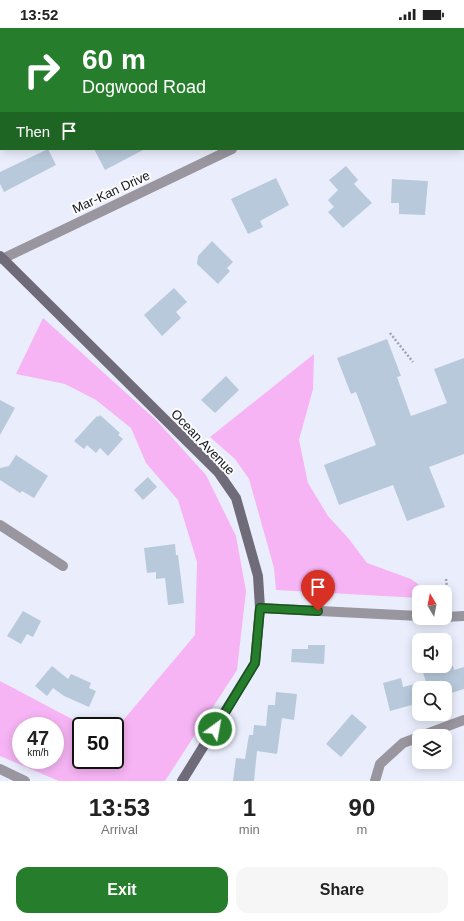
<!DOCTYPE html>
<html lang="en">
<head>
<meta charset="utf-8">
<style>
	body { margin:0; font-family:Helvetica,sans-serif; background:#f6f6f6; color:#222; height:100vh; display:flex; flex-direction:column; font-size:15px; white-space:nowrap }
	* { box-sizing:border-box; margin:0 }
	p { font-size:13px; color:#767676 }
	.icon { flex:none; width:22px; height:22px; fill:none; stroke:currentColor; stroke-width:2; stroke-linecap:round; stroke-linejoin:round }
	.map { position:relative; height:753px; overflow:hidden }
	.sheet { display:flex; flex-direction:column; background:#fff; flex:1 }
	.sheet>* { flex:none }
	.top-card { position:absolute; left:0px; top:0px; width:464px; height:122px; box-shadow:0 2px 10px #0003; background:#267e2c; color:#fff; overflow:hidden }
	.needle { width:26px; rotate:350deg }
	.controls { position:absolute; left:412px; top:557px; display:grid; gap:8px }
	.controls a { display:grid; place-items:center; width:40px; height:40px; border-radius:8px; background:#fff; box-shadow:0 2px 10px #0003; font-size:20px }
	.speed { position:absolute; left:12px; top:689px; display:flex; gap:8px; font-size:20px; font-weight:700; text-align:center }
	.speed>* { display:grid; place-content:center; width:52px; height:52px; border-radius:50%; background:#fff; box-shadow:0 2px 10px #0003; line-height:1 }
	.speed small { font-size:10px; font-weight:400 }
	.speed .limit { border:2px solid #111; border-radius:6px; background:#fff; color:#111 }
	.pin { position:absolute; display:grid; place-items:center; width:34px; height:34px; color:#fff; margin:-41px -17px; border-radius:50% 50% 50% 0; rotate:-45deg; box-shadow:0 0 4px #0007 }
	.pin .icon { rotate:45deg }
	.me { position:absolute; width:44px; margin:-22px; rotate:32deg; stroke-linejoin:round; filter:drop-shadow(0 0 3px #0008) }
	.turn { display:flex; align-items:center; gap:14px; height:84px; padding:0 16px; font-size:18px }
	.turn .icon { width:52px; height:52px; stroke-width:2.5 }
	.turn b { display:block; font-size:28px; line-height:34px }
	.then { display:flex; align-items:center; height:38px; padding:0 16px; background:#0003; gap:8px; font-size:15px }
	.eta { display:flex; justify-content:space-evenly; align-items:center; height:68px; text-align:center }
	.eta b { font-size:24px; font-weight:700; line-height:28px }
	.button { display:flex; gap:8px; margin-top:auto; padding:8px 16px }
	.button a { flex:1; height:46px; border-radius:12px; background:#267e2c; color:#fff; font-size:16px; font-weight:700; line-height:46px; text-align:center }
	.button a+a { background:#f6f6f6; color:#222 }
	.status { display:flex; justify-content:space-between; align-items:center; height:28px; padding:0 20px; background:#fff; direction:ltr }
	.status svg { height:11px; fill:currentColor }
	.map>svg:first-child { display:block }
	.green { fill:#f6b4f4; fill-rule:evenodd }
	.building { fill:#b7c9db }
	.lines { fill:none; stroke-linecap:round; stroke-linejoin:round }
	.path { stroke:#a0a3af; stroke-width:2.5; stroke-dasharray:2 2; stroke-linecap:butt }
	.minor { stroke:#99969f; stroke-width:10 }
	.secondary { stroke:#706b79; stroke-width:10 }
	.route-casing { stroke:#19521d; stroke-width:10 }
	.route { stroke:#267e2c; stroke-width:7 }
	.labels { text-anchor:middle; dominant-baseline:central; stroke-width:4; stroke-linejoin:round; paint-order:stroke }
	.street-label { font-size:13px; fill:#12141c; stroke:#fcfcfc }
</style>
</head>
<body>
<div class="status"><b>13:52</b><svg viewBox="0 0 49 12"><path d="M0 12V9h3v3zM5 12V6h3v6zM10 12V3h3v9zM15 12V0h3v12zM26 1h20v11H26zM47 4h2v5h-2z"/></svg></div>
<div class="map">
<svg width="464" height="753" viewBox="0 0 464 753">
	<rect width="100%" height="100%" fill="#eaeefc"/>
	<g class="green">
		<path d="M43,290L156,392L206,447L236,508L246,563L237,642L165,753H59L0,728V653L85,698H81V732H115V702L195,607L197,534L178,472L146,435L131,400L96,372L65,356L16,346ZM21,698H55V732H21Z"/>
		<path d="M314,326L313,361L299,412L308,455L328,488L349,511L367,535L411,551L429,564H419V570L276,562L274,540L249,451L235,431L210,409Z"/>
	</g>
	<g class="building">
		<path d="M48,121L56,137L4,164L0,156V144Z"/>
		<path d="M94,121H145L105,142Z"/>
		<path d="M346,138L358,152L354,156L372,175L343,200L328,184L334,179L328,172L338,162L329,152Z"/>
		<path d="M276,150L289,177L260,193L263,199L248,206L231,171Z"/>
		<path d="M392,151L428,153L425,187L399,186V175H391Z"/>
		<path d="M212,213L233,234L227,240L230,243L218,256L197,236L198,228Z"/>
		<path d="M174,260L187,274L176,284L181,290L162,308L144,287Z"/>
		<path d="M387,311L401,348L397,349L411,388L447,375L434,341L464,330V426L429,439L445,479L407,493L393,457L339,477L324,437L376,417L356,364L351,366L337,330Z"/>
		<path d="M226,348L239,362L215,385L201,372Z"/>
		<path d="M0,372L15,380L0,407Z"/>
		<path d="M100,387L120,405L118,407L123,411L108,428L100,420L96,425L87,417L84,421L74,413L97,388L99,389Z"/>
		<path d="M16,427L48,448L34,470L22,463L20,465L0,452V440L9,438Z"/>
		<path d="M148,449L157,459L143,472L134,462Z"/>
		<path d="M175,516L176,527H178L184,575L168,577L165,550L156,551V544L147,545L144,520Z"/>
		<path d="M23,583L41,593L33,609L27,606L21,616L7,608Z"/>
		<path d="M308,617H325L324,636L291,634L292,621H308Z"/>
		<path d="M52,638L68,651L71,646L91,655L89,660L96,663L89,679L64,668L53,660L47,668L35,658Z"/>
		<path d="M421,638H453L454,642L464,639V661L445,667V660H428Z"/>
		<path d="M401,650L403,659L419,655V675L390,683L383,655Z"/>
		<path d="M276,664L297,666L294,692L282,690L277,726L257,723L254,753H233L236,730L245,731L249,707H253L254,697L266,698L268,677H275Z"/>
		<path d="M352,686L367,699L341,729L326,716Z"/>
	</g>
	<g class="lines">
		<g class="path">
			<path d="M390,305L413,334"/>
			<path d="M446,551L449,577"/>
		</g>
		<g class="minor">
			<path d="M416,1V0"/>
			<path d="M463,110H464"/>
			<path d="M2,231L232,121"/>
			<path d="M0,497L63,538"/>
			<path d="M260,580L419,588"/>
			<path d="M445,589L464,588"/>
			<path d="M421,708L464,692"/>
			<path d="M0,741L25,753"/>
			<path d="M375,753L380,736L403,715L419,709"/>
		</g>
		<path class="secondary" d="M0,228L218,444L236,470L258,548L260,580L255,635L182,753"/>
	</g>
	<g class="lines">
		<g class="route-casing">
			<path id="route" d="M215,701L255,635L260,580L318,583"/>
		</g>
		<use href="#route" class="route"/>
	</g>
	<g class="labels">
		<g class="street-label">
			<text transform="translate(111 164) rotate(-25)">Mar-Kan Drive</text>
			<text transform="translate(203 414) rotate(46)">Ocean Avenue</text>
		</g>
	</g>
</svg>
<div class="controls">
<a><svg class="needle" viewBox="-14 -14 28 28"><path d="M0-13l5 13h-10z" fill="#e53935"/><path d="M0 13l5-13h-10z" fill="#767676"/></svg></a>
<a><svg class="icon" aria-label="sound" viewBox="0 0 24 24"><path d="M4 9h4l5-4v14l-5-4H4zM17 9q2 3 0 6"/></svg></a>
<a><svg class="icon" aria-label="search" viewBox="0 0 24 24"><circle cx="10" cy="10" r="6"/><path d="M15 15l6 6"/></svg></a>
<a><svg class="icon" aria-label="layers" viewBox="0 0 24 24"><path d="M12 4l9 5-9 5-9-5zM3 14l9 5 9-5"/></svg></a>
</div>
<div class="speed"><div>47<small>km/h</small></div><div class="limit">50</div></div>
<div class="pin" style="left:318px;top:583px;background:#d93025"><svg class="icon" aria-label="arrive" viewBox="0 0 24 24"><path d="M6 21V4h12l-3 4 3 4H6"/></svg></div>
<svg class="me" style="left:215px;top:701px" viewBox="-20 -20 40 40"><circle r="17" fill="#267e2c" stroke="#fff" stroke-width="3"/><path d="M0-11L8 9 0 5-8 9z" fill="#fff"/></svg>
<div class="top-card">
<div class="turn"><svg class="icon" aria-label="right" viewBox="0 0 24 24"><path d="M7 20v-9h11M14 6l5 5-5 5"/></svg><div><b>60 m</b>Dogwood Road</div></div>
<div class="then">Then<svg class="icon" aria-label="arrive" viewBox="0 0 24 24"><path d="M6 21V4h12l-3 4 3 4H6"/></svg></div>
</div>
</div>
<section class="sheet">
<div class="eta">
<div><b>13:53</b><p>Arrival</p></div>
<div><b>1</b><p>min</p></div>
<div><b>90</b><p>m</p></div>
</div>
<div class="button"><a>Exit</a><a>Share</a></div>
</section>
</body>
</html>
